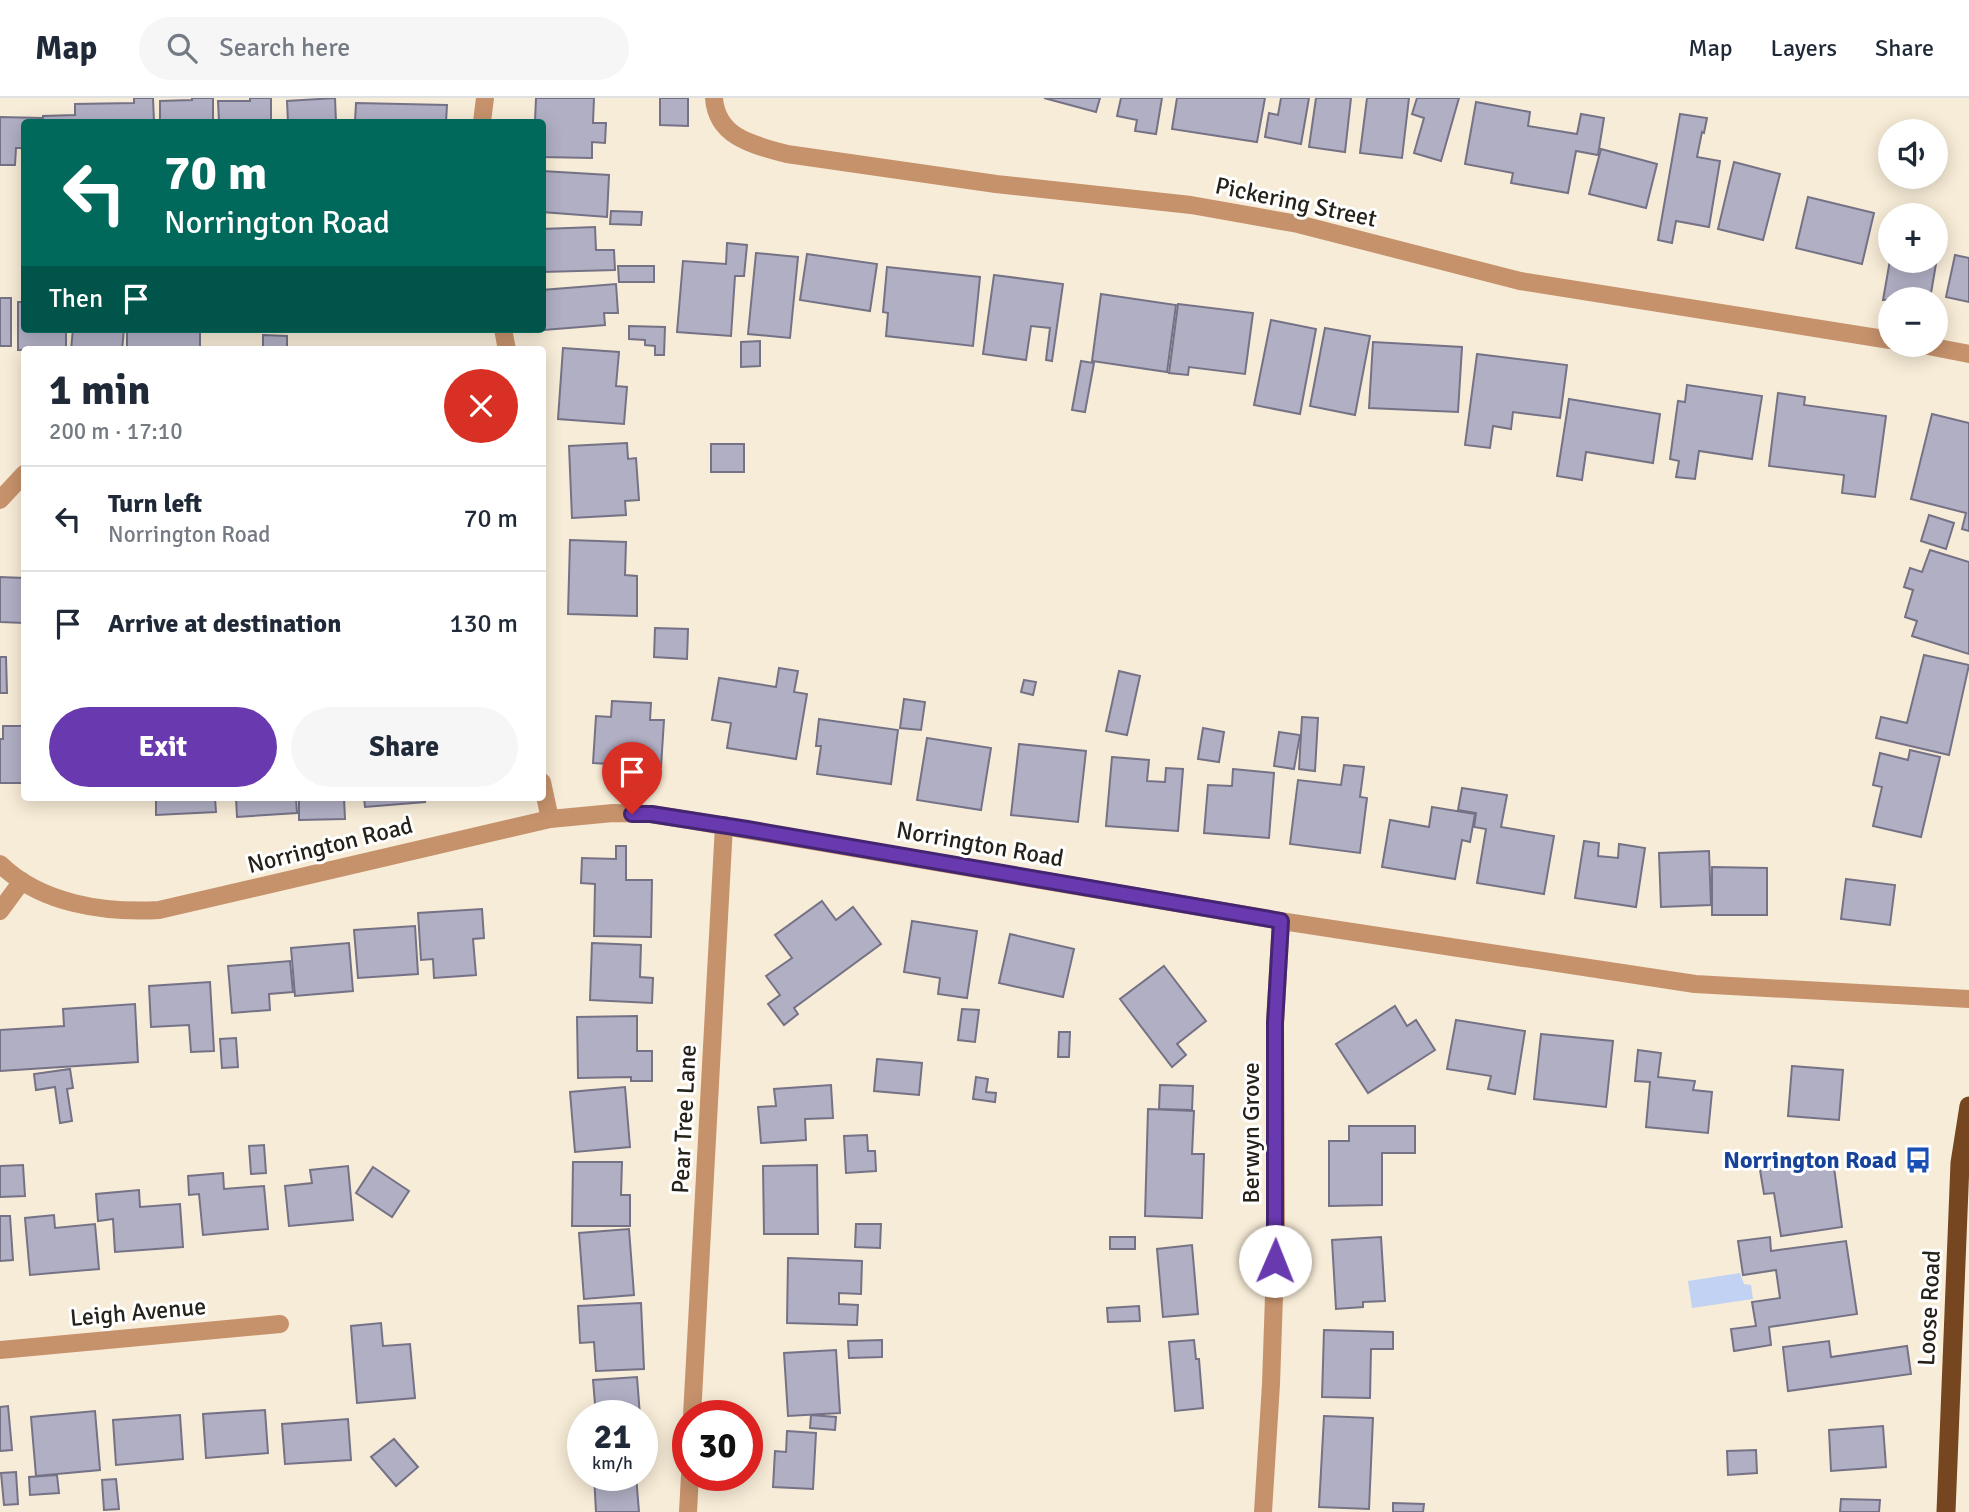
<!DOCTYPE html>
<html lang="en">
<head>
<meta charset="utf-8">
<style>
	body { margin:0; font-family:Signika,sans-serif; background:#f6f6f7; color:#1f2937; height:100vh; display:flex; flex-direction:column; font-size:26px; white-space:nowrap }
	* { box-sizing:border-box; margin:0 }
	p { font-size:23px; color:#747a83 }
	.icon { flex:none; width:38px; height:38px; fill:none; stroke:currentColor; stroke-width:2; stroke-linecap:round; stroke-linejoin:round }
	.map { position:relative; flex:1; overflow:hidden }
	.panel { position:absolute; left:21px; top:248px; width:525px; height:455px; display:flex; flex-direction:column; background:#fff; border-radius:7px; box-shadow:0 4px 18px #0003 }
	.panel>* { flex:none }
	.guide { position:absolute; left:21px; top:21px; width:525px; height:214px; border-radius:7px; box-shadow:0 4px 18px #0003; background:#00695c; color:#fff; overflow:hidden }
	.tools { position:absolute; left:1878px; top:21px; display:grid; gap:14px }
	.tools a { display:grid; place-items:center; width:70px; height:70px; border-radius:50%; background:#fff; box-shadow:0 4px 18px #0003; font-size:35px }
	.speed { position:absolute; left:567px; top:1302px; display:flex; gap:14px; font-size:35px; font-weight:700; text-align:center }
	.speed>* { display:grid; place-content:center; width:91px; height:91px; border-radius:50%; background:#fff; box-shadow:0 4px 18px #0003; line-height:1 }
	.speed small { font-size:18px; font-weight:400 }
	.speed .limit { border:10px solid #d22; background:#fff; color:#111 }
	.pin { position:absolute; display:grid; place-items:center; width:60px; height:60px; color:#fff; margin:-72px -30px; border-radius:50% 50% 50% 0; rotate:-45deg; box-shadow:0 0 7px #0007 }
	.pin .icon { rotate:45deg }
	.me { position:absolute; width:77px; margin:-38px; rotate:1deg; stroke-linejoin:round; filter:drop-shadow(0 0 5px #0008) }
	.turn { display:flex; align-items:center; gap:24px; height:147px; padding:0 28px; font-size:32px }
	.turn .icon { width:91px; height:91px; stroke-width:2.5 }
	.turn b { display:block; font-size:49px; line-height:60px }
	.then { display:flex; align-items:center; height:66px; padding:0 28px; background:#0003; gap:14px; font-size:26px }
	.round { display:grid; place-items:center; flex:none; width:74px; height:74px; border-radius:37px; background:#f6f6f7 }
	.headline { display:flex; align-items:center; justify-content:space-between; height:119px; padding:0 28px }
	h1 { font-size:42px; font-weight:800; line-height:52px }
	.action { display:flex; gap:14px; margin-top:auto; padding:14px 28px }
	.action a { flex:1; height:80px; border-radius:42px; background:#6939b0; color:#fff; font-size:28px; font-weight:800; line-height:80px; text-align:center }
	.action a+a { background:#f6f6f7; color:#1f2937 }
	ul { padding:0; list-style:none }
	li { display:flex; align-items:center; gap:21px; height:105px; padding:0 28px; border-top:2px solid #e0e1e3 }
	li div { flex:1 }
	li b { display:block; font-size:26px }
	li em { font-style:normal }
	header { display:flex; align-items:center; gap:42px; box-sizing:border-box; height:98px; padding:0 35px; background:#fff; border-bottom:2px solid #e0e1e3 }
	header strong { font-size:33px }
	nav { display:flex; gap:38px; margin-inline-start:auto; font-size:24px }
	.search { width:490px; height:63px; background:#f6f6f7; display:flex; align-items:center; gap:18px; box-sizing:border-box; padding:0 24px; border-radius:38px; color:#747a83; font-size:26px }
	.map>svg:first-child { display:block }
	.water { fill:#c1d2f2 }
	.building { fill:#b1afc4; stroke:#757286; stroke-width:2 }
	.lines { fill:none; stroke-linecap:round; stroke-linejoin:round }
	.minor { stroke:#c6926c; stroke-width:18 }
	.trunk { stroke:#754620; stroke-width:19 }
	.route-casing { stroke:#442572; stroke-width:18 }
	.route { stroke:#6939b0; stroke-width:12 }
	.labels { text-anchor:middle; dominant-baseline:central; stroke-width:6; stroke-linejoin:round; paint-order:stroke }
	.street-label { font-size:24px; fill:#26221a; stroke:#fff }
	.transit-label { font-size:24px; font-weight:bold; fill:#164399; stroke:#fff; text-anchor:end }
</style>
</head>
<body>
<header>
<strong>Map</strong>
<div class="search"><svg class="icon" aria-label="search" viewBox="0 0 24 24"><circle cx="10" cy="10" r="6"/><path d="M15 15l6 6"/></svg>Search here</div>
<nav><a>Map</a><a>Layers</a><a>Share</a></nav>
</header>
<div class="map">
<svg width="1969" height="1414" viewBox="0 0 1969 1414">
	<rect width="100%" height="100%" fill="#f7ecd7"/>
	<path class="water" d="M1740,1175L1744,1186L1751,1187L1753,1201L1692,1210L1688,1183Z"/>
	<g class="building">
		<path d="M134,0H153L154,24H43V18L75,17V6L134,5Z"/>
		<path d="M192,0H213V24H160V3L192,2Z"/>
		<path d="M250,0H271V24H219L218,3H250Z"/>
		<path d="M335,0L336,24H288L287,3Z"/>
		<path d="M536,0H594L593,25H606L605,45L592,44V60L542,59V24H535Z"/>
		<path d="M660,0H688V28L660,27Z"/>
		<path d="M1044,0H1100L1096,14Z"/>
		<path d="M1121,0H1162L1156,36L1135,33L1137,22L1117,18Z"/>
		<path d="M1177,0H1265L1257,44L1172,31Z"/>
		<path d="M1281,0H1309L1301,46L1265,39L1269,15L1278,17Z"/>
		<path d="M1316,0H1351L1345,54L1309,49Z"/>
		<path d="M1367,0H1409L1402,60L1360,55Z"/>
		<path d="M1417,0H1459L1441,63L1414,55L1424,20L1412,16Z"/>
		<path d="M1476,4L1530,14L1528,28L1577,36L1581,16L1604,20L1598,57L1576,53L1568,95L1511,85L1513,75L1465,66Z"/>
		<path d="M356,5L447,7L446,24H355Z"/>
		<path d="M1680,16L1707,20L1704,35L1702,34L1697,59L1720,63L1709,129L1676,123L1672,145L1658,142Z"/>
		<path d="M0,19L42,20V24H24V50H16L15,67H0Z"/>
		<path d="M1601,51L1657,66L1646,110L1589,96Z"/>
		<path d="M1734,64L1780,76L1763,142L1718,131Z"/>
		<path d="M542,73L609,77L607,119L542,114Z"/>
		<path d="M1808,99L1874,115L1862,166L1796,150Z"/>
		<path d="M611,113L642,114L641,127L610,126Z"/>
		<path d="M595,129L596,152H614L615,172L542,174V131Z"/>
		<path d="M727,145L747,147L744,178H735L731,238L677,234L683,163L726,166Z"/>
		<path d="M756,155L798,159L790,240L748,236Z"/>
		<path d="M807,156L877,166L870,213L800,202Z"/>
		<path d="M1955,157L1969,160V204L1946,199Z"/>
		<path d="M1890,162L1936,166L1930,201L1883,202Z"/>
		<path d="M618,168H654V184H619Z"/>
		<path d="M887,169L980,179L973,248L886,238L888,215L883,214Z"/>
		<path d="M994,177L1063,186L1052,263L1046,262L1050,230L1031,228L1026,262L983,256Z"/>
		<path d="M616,186L618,215H604L605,227L544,232L542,192Z"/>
		<path d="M1101,196L1176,207L1167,274L1092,263Z"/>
		<rect x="0" y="200" width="11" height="48"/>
		<path d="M18,204H24V231H66V252H18Z"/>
		<path d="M1178,206L1253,215L1245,276L1189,269L1188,277L1169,275Z"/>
		<path d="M1271,222L1316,231L1300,316L1254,307Z"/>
		<path d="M629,228L665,229L664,257H655V248L645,247V242L629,241Z"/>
		<path d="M1325,230L1370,238L1355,317L1310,308Z"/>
		<path d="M73,231H124L122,252H71Z"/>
		<rect x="127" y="231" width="73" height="21"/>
		<path d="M263,237L287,238V252H263Z"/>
		<path d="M760,243V268L741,269V244Z"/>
		<path d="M1373,244L1462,249L1458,314L1369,310Z"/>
		<path d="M563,250L619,254L616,288L627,289L624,326L558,321Z"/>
		<path d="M1477,256L1567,267L1560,320L1513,314L1511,331L1493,328L1490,350L1465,347Z"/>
		<path d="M1081,263L1094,265L1085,314L1072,312Z"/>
		<path d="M1687,287L1762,298L1752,361L1699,353L1695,381L1676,379L1679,363L1670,361L1678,303L1685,304Z"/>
		<path d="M1778,295L1805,299L1804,307L1886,318L1875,399L1842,395L1844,377L1769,368Z"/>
		<path d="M1569,301L1660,316L1653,365L1586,354L1582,382L1557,378Z"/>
		<path d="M1932,316L1969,325V433L1962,431L1966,415L1911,401Z"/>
		<path d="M627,345L628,361L636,360L639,402L625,403L626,417L572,420L569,348Z"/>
		<rect x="711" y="346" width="33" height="28"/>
		<path d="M1929,417L1954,425L1946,451L1921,443Z"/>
		<path d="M570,442L626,444L625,477L637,478V518L568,516Z"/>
		<path d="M1930,452L1969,464V556L1912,538L1917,523L1905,519L1913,492L1904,489L1910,470L1922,474Z"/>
		<path d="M0,479L24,480V525L0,524Z"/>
		<path d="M655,530L688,531L687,561L654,559Z"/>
		<path d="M1924,557L1969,567L1949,657L1876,640L1881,619L1907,625Z"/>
		<path d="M0,559H6L7,595H0Z"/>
		<path d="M779,570L798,573L794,594L807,596L796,661L727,650L731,625L712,622L719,580L776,589Z"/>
		<path d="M1119,573L1140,578L1127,637L1106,633Z"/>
		<path d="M1024,582L1036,584L1033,597L1021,594Z"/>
		<path d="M904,601L925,604L921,632L900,630Z"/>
		<path d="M612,603L651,605L650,622H664L661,669L593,665L596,618L611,619Z"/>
		<path d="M1302,619L1318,620L1315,673L1299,671Z"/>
		<path d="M819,621L898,632L891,686L817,676L821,648H816Z"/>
		<path d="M3,628H24V685H0V641H3Z"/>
		<path d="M1203,630L1224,634L1219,664L1198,661Z"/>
		<path d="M1279,634L1300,637L1294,671L1274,668Z"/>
		<path d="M927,640L991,650L981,712L917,702Z"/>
		<path d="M1019,646L1086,653L1078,724L1011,717Z"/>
		<path d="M1910,652L1940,659L1921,739L1873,728L1882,689L1873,687L1880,655L1908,662Z"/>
		<path d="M1112,659L1149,662L1147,683L1165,684L1166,670L1183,671L1178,733L1106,728Z"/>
		<path d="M1344,667L1364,669L1360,699L1367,700L1360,755L1290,746L1298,682L1341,687Z"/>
		<path d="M1233,671L1274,675L1269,740L1204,735L1208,687L1232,688Z"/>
		<path d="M1462,690L1507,697L1501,729L1554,738L1544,796L1477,785L1486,731L1474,729L1476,715L1458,712Z"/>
		<path d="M156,700H215L216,714L156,717Z"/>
		<path d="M236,700H296L297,715L237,719Z"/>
		<path d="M299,700H344L345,721L299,722Z"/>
		<path d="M364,700H425V704L365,709Z"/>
		<path d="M1432,709L1475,716L1470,744L1462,742L1455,781L1382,769L1390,722L1429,729Z"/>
		<path d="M1584,743L1599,745L1598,758L1618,760L1619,746L1645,750L1636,809L1575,800Z"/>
		<path d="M616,748H626V782H652L651,839L594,838L595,786L581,785L582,760L616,761Z"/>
		<path d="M1709,753L1711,807L1661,809L1659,755Z"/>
		<path d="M1712,769L1767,770V817H1712Z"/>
		<path d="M1846,781L1895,787L1890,827L1841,821Z"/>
		<path d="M822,803L836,822L853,809L881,846L794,910L798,916L784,927L768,906L780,897L766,878L792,860L775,837Z"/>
		<path d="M482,811L484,840L473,841L476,877L434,880L433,861L421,862L418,815Z"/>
		<path d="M912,823L977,833L967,900L938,896L940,880L904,874Z"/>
		<path d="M415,828L418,876L358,880L354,832Z"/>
		<path d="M1010,836L1074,851L1063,899L999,885Z"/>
		<path d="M349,845L353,893L295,898L291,850Z"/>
		<path d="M592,845L641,847L640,879L653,880L652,905L590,902Z"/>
		<path d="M290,863L293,894L269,896L270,912L232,915L228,868Z"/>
		<path d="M1164,868L1206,923L1177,946L1186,957L1172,969L1120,901Z"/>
		<path d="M210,884L214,953L191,954L189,927L151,929L149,888Z"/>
		<path d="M135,906L138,964L0,973V932L64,928L63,911Z"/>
		<path d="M1395,908L1407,928L1416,922L1435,952L1368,995L1336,946Z"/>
		<path d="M962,911L979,912L975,944L958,942Z"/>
		<path d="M637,918V953H652V983H631V979L578,980L577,919Z"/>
		<path d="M1456,922L1525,933L1515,996L1488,991L1491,978L1447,971Z"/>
		<path d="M1059,934H1070L1069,959H1058Z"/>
		<path d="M1541,936L1613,943L1606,1009L1534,1001Z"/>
		<path d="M236,940L238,969L222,970L220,941Z"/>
		<path d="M1638,952L1661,955L1658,979L1695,983L1693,992L1712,994L1708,1035L1646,1029L1650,984L1635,983Z"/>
		<path d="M877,961L922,965L919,997L874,993Z"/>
		<path d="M1792,968L1843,972L1839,1022L1788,1018Z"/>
		<path d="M70,971L73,990L67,991L72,1023L60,1025L55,989L36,992L34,976Z"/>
		<path d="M976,979L988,981L986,994L996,995L995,1004L973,1001Z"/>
		<path d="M831,987L833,1020L805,1021L806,1042L761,1045L758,1009L776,1008L774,991Z"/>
		<path d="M1160,987L1193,988L1192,1012L1159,1011Z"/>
		<path d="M625,989L630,1049L575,1054L570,994Z"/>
		<path d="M1148,1011L1194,1013L1192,1056H1204L1202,1120L1145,1118Z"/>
		<path d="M1349,1028H1415V1055H1382V1107L1329,1108V1043H1349Z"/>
		<path d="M867,1037L868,1053H875L876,1073L846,1075L844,1038Z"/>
		<path d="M264,1047L266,1075L251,1076L249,1048Z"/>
		<path d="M1833,1062L1842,1129L1781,1138L1774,1095L1764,1096L1760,1072Z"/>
		<path d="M573,1064H622L621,1097H630V1128H572Z"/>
		<path d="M23,1067L25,1098L0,1099V1068Z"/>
		<path d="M817,1067L818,1136H764L763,1068Z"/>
		<path d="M348,1068L353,1122L289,1128L285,1088L312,1085L310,1072Z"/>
		<path d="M373,1069L409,1093L392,1119L356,1095Z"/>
		<path d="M223,1075L224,1091L264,1088L268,1131L203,1137L199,1096L189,1097L188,1078Z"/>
		<path d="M139,1092L140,1109L180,1106L183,1149L115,1154L113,1121L98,1123L96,1096Z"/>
		<path d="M54,1117L55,1130L95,1126L99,1171L30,1177L25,1120Z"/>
		<path d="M0,1118H10L13,1162L0,1163Z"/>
		<path d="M856,1126H881L880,1150L855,1149Z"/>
		<path d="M629,1131L634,1197L584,1201L579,1135Z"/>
		<rect x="1110" y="1139" width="25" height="12"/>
		<path d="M1381,1139L1385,1203L1363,1204V1209L1336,1211L1332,1142Z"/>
		<path d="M1770,1139L1771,1153L1846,1143L1857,1216L1769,1229L1771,1247L1734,1253L1731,1231L1756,1228L1752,1204L1780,1200L1776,1172L1743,1177L1738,1143Z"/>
		<path d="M1192,1147L1198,1216L1163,1219L1157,1151Z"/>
		<path d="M788,1160L862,1163L861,1196L839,1195V1206L858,1207L857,1227L787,1225Z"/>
		<path d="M641,1205L644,1271L596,1273L594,1244L580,1245L578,1208Z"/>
		<path d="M1139,1208L1140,1223L1108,1224L1107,1210Z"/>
		<path d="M381,1225L383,1248L410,1246L415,1300L357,1305L351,1228Z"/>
		<path d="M1324,1232L1393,1234V1251H1371L1370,1300L1322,1299Z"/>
		<path d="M882,1242V1259L849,1260L848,1243Z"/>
		<path d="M1194,1242L1196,1261H1199L1203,1310L1175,1313L1169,1244Z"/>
		<path d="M1829,1243L1831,1259L1907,1248L1911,1276L1788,1293L1783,1249Z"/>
		<path d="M836,1252L840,1315L788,1318L784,1255Z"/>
		<path d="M637,1279L640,1318H596L593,1282Z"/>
		<path d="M8,1308L12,1352L0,1353V1309Z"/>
		<path d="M265,1312L268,1355L206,1360L203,1316Z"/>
		<path d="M95,1313L100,1372L36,1378L31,1319Z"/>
		<path d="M180,1317L183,1361L116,1367L113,1322Z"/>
		<path d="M811,1317L836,1319L835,1332L810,1330Z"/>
		<path d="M1324,1318L1373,1320L1369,1411L1319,1409Z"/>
		<path d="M348,1321L351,1362L285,1366L282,1326Z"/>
		<path d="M1883,1328L1886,1369L1831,1373L1829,1332Z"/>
		<path d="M787,1333L816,1335L813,1391L773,1389L775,1353L786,1354Z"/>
		<path d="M394,1341L418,1369L396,1388L371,1359Z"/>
		<path d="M1756,1352L1757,1375L1728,1377L1727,1353Z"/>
		<path d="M16,1374L18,1406L4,1407L1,1375Z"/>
		<path d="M57,1377L59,1395L30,1397L29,1379Z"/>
		<path d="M594,1377H636L639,1414H596Z"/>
		<path d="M116,1381L119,1411L104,1412L102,1382Z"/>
		<path d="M1841,1401L1880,1402L1879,1414H1840Z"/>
		<path d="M1393,1405L1424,1406L1423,1414H1393Z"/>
	</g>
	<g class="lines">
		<g class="minor">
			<path d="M714,0C717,40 754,47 787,56L996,86L1191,107L1298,126L1520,183L1890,242"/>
			<path d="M482,24L485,0"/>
			<path d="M503,231L507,252"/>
			<path d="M1923,247L1969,256"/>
			<path d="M0,402L24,376"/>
			<path d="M542,684L550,721"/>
			<path d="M0,766C41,806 104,815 159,812L550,721L613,715L651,716L689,722L1281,823L1695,886L1969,901"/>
			<path d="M0,813L22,783"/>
			<path d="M0,1252L280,1226"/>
			<path d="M692,1318L724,727"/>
			<path d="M688,1414L690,1377"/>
			<path d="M1263,1414L1271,1286L1276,1139L1275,925L1281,823"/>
		</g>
		<path class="trunk" d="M1946,1414L1960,1065L1969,1008"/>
	</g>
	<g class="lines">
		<g class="route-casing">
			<path id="route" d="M632,716H651L747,731L1281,823L1275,925V1163"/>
		</g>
		<use href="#route" class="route"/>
	</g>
	<defs>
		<g id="bus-bare" transform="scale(2.1)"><path d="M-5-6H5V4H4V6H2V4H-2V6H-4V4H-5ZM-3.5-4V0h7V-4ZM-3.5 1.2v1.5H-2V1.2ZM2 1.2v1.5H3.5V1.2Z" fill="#1a4fb4" stroke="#fff" stroke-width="2.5" paint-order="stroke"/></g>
	</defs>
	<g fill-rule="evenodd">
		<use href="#bus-bare" x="1918" y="1062"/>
	</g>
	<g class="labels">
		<g class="street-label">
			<text transform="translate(1296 104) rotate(12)">Pickering Street</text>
			<text transform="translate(980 746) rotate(10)">Norrington Road</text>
			<text transform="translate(330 747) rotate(-14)">Norrington Road</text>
			<text transform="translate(684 1021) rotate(-87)">Pear Tree Lane</text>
			<text transform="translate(1251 1035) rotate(-90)">Berwyn Grove</text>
			<text transform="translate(1929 1210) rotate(-87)">Loose Road</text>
			<text transform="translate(138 1214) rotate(-5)">Leigh Avenue</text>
		</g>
		<g class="transit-label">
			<text x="1897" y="1062">Norrington Road</text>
		</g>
	</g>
</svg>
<div class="tools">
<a><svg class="icon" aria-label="sound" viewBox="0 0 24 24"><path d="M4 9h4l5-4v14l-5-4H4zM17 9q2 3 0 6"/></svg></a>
<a>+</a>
<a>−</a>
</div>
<div class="speed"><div>21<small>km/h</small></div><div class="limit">30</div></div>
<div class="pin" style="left:632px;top:716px;background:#d93025"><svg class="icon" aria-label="arrive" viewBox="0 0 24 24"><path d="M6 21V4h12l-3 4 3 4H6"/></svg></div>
<svg class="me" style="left:1275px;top:1163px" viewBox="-20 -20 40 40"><circle r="19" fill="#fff"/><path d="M0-13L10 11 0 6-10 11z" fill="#6939b0"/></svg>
<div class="guide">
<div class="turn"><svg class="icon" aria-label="left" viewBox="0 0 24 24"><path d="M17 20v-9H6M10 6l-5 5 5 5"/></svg><div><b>70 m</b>Norrington Road</div></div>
<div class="then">Then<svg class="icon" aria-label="arrive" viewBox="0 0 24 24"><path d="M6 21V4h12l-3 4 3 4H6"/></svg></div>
</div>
<section class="panel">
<div class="headline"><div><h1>1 min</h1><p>200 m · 17:10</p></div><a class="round" style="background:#d93025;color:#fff"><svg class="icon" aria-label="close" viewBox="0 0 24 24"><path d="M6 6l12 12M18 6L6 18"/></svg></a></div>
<ul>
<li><svg class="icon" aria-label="left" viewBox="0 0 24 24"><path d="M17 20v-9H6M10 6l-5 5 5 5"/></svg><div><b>Turn left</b><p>Norrington Road</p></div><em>70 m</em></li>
<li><svg class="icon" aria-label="arrive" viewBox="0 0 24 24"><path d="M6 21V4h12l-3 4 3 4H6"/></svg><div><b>Arrive at destination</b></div><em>130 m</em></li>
</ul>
<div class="action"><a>Exit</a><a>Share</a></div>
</section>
</div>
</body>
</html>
